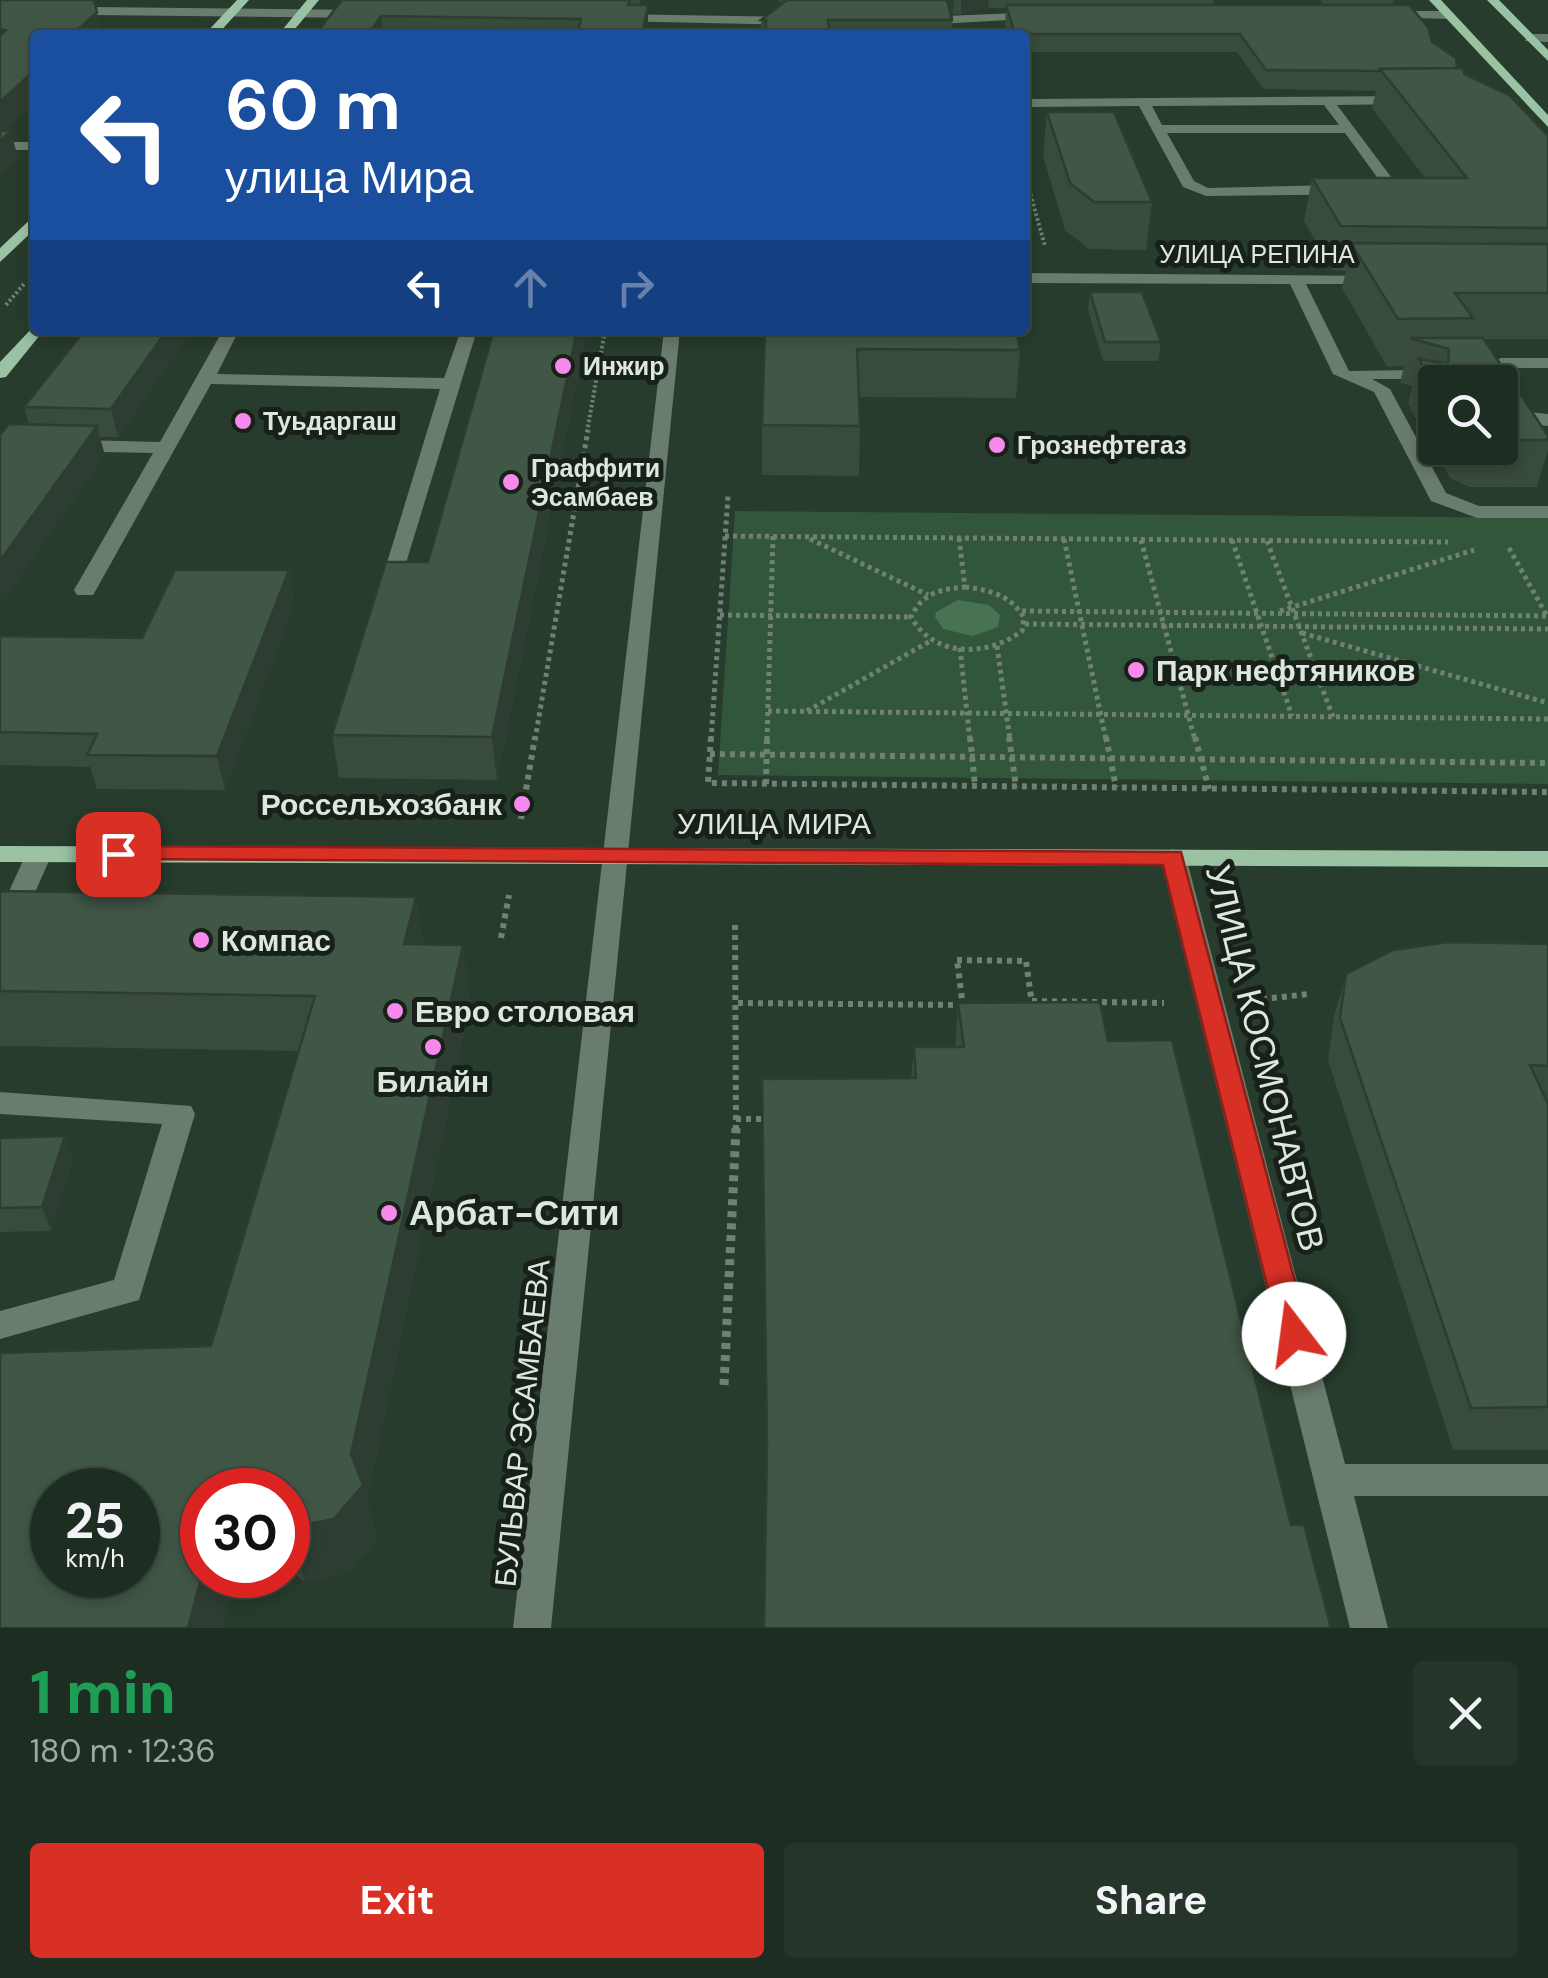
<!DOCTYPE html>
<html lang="en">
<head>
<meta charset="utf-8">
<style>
	body { margin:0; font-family:"DM Sans",sans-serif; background:#25352a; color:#f1f3f6; height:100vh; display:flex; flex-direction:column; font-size:38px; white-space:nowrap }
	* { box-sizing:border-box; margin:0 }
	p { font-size:32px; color:#a0a8a5 }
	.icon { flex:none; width:55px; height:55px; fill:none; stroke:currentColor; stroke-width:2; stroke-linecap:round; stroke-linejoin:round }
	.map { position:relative; height:1628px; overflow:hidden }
	.sheet { display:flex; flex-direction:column; background:#1d2d21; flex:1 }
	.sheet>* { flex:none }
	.guide { position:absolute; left:30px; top:30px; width:1000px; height:305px; border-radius:10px; box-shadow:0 5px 15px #0003,0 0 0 2px #3b493f; background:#1a4fa0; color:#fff; overflow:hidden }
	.tools { position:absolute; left:1418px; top:365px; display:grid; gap:20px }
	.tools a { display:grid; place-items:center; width:100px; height:100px; border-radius:10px; background:#1d2d21; box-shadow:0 5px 15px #0003,0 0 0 2px #3b493f; font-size:50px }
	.speed { position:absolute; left:30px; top:1468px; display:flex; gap:20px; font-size:50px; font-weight:700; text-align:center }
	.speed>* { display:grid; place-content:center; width:130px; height:130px; border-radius:50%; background:#1d2d21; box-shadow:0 5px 15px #0003,0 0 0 2px #3b493f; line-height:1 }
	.speed small { font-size:25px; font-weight:400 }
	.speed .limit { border:15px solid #d22; background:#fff; color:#111 }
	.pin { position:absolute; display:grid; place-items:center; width:85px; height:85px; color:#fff; margin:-42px; border-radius:20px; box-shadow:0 5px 15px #0006 }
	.me { position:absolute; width:110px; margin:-55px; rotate:345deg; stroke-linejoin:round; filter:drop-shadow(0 0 8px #0008) }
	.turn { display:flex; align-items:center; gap:35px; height:210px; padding:0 30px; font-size:45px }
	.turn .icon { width:130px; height:130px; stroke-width:2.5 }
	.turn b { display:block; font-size:70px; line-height:85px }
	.lanes { display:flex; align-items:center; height:95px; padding:0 30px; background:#0003; justify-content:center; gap:50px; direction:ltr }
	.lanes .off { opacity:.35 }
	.round { display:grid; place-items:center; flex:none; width:105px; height:105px; border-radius:10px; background:#25352a }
	.overview { display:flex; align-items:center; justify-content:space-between; height:170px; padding:0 30px }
	h1 { font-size:60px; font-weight:700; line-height:75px; color:#1e9e55 }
	.cta { display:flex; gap:20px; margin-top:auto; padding:20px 30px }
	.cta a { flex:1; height:115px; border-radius:10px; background:#d93025; color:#fff; font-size:40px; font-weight:700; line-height:115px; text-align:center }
	.cta a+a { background:#25352a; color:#f1f3f6 }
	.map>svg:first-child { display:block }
	.green { fill:#31563b }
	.water { fill:#477352 }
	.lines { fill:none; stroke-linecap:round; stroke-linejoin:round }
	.path-far3 { stroke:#708173; stroke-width:4; stroke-dasharray:2.5 2.5; stroke-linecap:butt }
	.path-far2 { stroke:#708173; stroke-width:5; stroke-dasharray:4 4; stroke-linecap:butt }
	.path-far1 { stroke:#708173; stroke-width:6; stroke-dasharray:5 5; stroke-linecap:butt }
	.path { stroke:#708173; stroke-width:9; stroke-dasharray:6 6; stroke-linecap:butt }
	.minor { fill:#697c6d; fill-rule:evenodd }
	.major { fill:#9ac2a3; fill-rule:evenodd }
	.wall { fill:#384b3c; fill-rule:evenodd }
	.shaded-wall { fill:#2e3d31 }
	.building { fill:#415746; stroke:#2e3d31; stroke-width:2.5; fill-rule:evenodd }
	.route { fill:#d93025; stroke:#8d1f18; stroke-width:2.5 }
	.poi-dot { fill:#f788ec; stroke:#172019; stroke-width:4 }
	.labels { text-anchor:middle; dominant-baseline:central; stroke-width:10; stroke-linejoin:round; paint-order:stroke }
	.far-street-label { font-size:25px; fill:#dce8de; stroke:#172019 }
	.far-poi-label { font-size:25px; font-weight:bold; fill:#dce8de; stroke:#172019; text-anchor:start }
	.poi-label { font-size:30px; font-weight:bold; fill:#dce8de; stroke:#172019; text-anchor:start }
	.street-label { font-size:30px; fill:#dce8de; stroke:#172019 }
	.near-street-label { font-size:35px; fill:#dce8de; stroke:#172019 }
	.near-poi-label { font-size:35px; font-weight:bold; fill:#dce8de; stroke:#172019; text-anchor:start }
</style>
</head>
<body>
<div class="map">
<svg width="1548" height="1628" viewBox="0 0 1548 1628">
	<rect width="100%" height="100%" fill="#273c2c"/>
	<path class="green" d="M735,511L1548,518V784L718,775Z"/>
	<path class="water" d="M958,600L989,605L1000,615L998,627L973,636L943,629L935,617L936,612Z"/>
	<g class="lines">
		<g class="path-far3">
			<path d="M1025,175L1045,246"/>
			<path d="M6,305L24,284"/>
			<path d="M587,432L605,330"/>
		</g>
		<g class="path-far2">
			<path d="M725,536L1448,542"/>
			<path d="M959,538L965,587"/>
			<path d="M810,539L928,595"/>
			<path d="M1064,539L1106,740"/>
			<path d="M1141,540L1195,740"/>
			<path d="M1232,540L1292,716"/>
			<path d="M1267,541L1333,717"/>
			<path d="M1509,548L1547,616"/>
			<path d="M965,587C990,590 1011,595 1024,618L1022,631C987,657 934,658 911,617C922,593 941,589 965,587Z"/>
			<path d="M1022,611L1548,616"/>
			<path d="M1280,611L1474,550"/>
			<path d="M720,615L911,617"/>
			<path d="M1025,624L1548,629"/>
			<path d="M1302,633L1548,703"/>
			<path d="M997,646L1010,740"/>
			<path d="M960,648L970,740"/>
			<path d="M768,711L1548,719"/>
			<path d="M807,711L932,640"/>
			<path d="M535,740L588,430"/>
			<path d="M711,740L728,496"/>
			<path d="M767,740L773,536"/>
		</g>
		<g class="path-far1">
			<path d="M711,737L708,783L1548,792"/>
			<path d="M970,737L975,786"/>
			<path d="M1009,737L1016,787"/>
			<path d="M1106,737L1116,787"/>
			<path d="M1195,737L1209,789"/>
			<path d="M710,754L1548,763"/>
			<path d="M766,784L767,737"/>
			<path d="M521,819L535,737"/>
			<path d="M735,925L736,1131"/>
			<path d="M501,938L509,895"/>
			<path d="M957,960L1026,961L1037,1040L967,1039Z"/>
			<path d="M1252,1000L1310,994"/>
			<path d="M1032,1001L1164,1003"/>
			<path d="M738,1003L962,1005"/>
			<path d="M736,1119H769"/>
		</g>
		<path class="path" d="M724,1385L736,1128"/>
		<g class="minor">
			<path d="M0,6L365,10L371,14L365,18L0,14Z"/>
			<path d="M1384,11H1449L1455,15L1449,19L1380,17Z"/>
			<path d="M1039,12L1043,18L920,25L914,21L920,17Z"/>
			<path d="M615,14L795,17L801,21L795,25L611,21Z"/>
			<path d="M1529,34H1548V42L1525,41Z"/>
			<path d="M1025,91L1033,99L1409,96L1416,100L1409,104L1337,105L1397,185L1384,194L1206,196L1183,187L1139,106L1028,107ZM1324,105L1339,125H1162L1152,106ZM1167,133H1345L1382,184L1208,188L1194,181Z"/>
			<rect x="0" y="142" width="35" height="8"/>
			<path d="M1025,273L1381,276L1383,279L1375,284H1306L1349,371L1476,369L1501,358H1548V368H1504L1479,379H1372L1390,389L1446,493L1479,506H1548V518H1477L1431,501L1374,392L1333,374L1290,284L1025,283Z"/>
			<path d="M223,330H239L217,374L444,378L461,330H477L400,583H386L382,579L440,389L211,384L96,590L93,595H77L74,590L153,453L0,450V438L160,442Z"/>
			<path d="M664,330H680L551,1628H513Z"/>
			<path d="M1500,409L1548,414V426L1500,421Z"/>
			<path d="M39,846L52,854L14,940L10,947L0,949V911L26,854Z"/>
			<path d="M1173,849L1186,857L1345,1464H1548V1496H1354L1388,1628H1350L1160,857Z"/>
			<path d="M0,1092L191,1106L195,1114L139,1300L0,1339V1311L114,1280L162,1124L0,1114Z"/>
		</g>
		<g class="major">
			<path d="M237,0H249L217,35H204Z"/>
			<path d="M307,0H319L290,35H278Z"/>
			<path d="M1429,0H1441L1548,115V127Z"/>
			<path d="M1487,0H1499L1548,50V61Z"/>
			<path d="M35,215V229L0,262V248Z"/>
			<path d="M35,325V330H44L6,377L0,378V362Z"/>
			<path d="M0,846L1548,851V867L0,862Z"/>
		</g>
	</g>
	<g class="wall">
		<path d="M342,0H640L639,5H648V35H315Z"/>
		<path d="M778,0H1214L1213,5H1324L1320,0H1394L1393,5L1457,68L1548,136V339H1484L1548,436V450L1537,487H1469L1450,478L1408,404L1412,386L1400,383L1404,366L1387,367L1342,288L1346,271L1332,270L1304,221L1312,178H1425L1372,108L1376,91L1263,89L1237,52H1025V35H1008L1005,24L1006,8H988L961,14H953L951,35H761V20L782,4ZM1435,382H1500V448H1435Z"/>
		<path d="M1047,112L1152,202L1146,250L1089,249L1065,230L1043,156Z"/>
		<path d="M1090,292L1161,342L1158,361H1103L1088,310Z"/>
		<path d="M85,330H192L118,437H100L105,456L29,425L24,407Z"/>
		<path d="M494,330H587L497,780L339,778L332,735L428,562Z"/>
		<path d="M765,330L1020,350L1016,398L859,397L860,426L859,476L762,475V425Z"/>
		<path d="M289,570L295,602L225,790L97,789L90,767L0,765V636L142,638Z"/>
		<path d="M0,891L416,897L424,945L471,1000L367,1500L377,1539L349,1572L305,1582L288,1569V1490H202L211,1346L299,1051L0,1046Z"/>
		<path d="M1548,944V1450H1453L1328,1060L1334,1016L1346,974Z"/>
		<path d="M958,1003L1108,1041L1331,1628L911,1078L914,1047H955Z"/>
		<path d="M65,1136L73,1160L51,1231L0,1232V1138Z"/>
	</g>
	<g class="shaded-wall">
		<path d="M946,0H954L951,30L952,20Z"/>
		<path d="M961,0H989L988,8L961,14Z"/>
		<path d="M648,5V35H642Z"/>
		<path d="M97,12L102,35H72Z"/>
		<path d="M381,16L384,35H368Z"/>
		<path d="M35,70V103L0,137V102Z"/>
		<path d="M11,131L18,159L0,177V141Z"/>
		<path d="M167,330H192L118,437L111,409Z"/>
		<path d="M577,330H587L497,780L492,737Z"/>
		<path d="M97,426L105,456L0,606V561Z"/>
		<path d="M289,570L295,602L225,790L217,756Z"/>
		<path d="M416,897L425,951L404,944Z"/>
		<path d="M463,945L471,1000L367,1500L377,1539L349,1572L305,1582L289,1528L351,1454Z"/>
		<path d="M65,1136L73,1160L51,1231L42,1207Z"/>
		<path d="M202,1575H235L222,1628H188Z"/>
	</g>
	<g class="building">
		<path d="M0,0H94L97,12L72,35H35V70L0,102V36L6,30L0,29Z"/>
		<path d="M342,0H630L628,5H648L642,35H577L581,19L381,16L368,35H315Z"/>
		<path d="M787,0H947L952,20H828L830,35H766V20H761Z"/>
		<path d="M1006,5H1409L1428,27L1432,42L1456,58L1457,68L1380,69V71L1266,70L1240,34H1015Z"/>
		<path d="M1463,68L1464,74L1509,95L1548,136V228L1341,226L1312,178H1467L1380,69Z"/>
		<path d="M1047,112H1114L1152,202H1094L1070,183Z"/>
		<path d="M0,130L11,131L0,141Z"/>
		<path d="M1351,243L1548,244V293H1455L1473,318L1398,319Z"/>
		<path d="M1090,292H1142L1161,342H1105Z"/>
		<path d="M85,330H167L111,409L24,407Z"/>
		<path d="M494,330H577L492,737L332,735L386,562H428Z"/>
		<path d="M765,330H1016L1020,350L857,349L860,426L762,425Z"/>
		<path d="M1410,338H1483L1548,436V440H1500V382H1435V386L1419,359L1448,364L1449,349Z"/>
		<path d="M9,424L97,426L0,561V435Z"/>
		<path d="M175,570H289L217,756L87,755L97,734L0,732V636L142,638Z"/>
		<path d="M0,891L416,897L404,944L463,945L351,1454L363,1485L334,1519L289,1528L288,1490H236L227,1483L225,1490H202V1574L188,1628H0V1353L211,1346L315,996L0,991ZM52,1490H138V1575H52Z"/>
		<path d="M1448,942L1548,944V1066L1530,1065L1548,1104V1407L1471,1408L1340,1018L1346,974L1393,950Z"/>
		<path d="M1100,1002L1108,1041L1172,1040L1291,1525H1304L1331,1628H764L767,1443L762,1079L916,1078L914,1047H964L958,1003Z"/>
		<path d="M65,1136L42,1207L0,1208V1138Z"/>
	</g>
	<path class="route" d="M118,846L1181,852L1309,1334L1305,1343L1294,1346L1283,1343L1279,1334L1163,865L110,859L107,854L110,849Z"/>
	<g class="poi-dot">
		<circle cx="563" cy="366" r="10"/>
		<circle cx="243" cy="421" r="10"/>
		<circle cx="997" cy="445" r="10"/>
		<circle cx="511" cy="482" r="10"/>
		<circle cx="1136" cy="670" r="10"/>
		<circle cx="522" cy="804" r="10"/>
		<circle cx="201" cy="940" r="10"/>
		<circle cx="395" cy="1011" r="10"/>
		<circle cx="433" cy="1047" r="10"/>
		<circle cx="389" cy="1213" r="10"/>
	</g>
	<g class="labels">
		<g class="far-street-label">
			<text x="1257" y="254">УЛИЦА РЕПИНА</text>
		</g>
		<g class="far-poi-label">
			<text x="583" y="366">Инжир</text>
			<text x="263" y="421">Туьдаргаш</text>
			<text x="1017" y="445">Грознефтегаз</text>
			<text x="531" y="468">Граффити<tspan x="531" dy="29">Эсамбаев</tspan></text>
		</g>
		<g class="poi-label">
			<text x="1156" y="670">Парк нефтяников</text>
			<text x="502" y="804" text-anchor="end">Россельхозбанк</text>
			<text x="221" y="940">Компас</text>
			<text x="415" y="1011">Евро столовая</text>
			<text x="433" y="1081" text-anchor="middle">Билайн</text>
		</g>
		<g class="street-label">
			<text x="774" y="823">УЛИЦА МИРА</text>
			<text transform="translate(522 1423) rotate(-84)">БУЛЬВАР ЭСАМБАЕВА</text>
		</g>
		<g class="near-street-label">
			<text transform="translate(1265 1058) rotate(76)">УЛИЦА КОСМОНАВТОВ</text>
		</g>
		<g class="near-poi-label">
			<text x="409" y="1213">Арбат-Сити</text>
		</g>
	</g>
</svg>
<div class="tools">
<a><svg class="icon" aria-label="search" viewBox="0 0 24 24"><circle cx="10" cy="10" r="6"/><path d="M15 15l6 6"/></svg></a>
</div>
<div class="speed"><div>25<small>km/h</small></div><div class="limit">30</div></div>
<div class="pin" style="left:118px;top:854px;background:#d93025"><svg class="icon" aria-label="arrive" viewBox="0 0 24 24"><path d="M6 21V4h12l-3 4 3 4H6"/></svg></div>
<svg class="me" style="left:1294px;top:1334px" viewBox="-20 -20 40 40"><circle r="19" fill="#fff"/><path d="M0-13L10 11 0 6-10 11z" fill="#d93025"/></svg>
<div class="guide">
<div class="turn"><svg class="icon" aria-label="left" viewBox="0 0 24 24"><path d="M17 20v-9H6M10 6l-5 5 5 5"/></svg><div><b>60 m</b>улица Мира</div></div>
<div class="lanes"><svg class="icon" aria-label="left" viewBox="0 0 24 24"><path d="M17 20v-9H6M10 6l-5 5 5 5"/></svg><svg class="icon off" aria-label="ahead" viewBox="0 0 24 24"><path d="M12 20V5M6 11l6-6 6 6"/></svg><svg class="icon off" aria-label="right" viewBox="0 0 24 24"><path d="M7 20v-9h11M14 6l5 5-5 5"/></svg></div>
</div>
</div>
<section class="sheet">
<div class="overview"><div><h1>1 min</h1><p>180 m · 12:36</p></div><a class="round"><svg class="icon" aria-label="close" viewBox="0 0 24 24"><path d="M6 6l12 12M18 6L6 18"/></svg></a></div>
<div class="cta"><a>Exit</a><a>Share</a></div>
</section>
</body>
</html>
